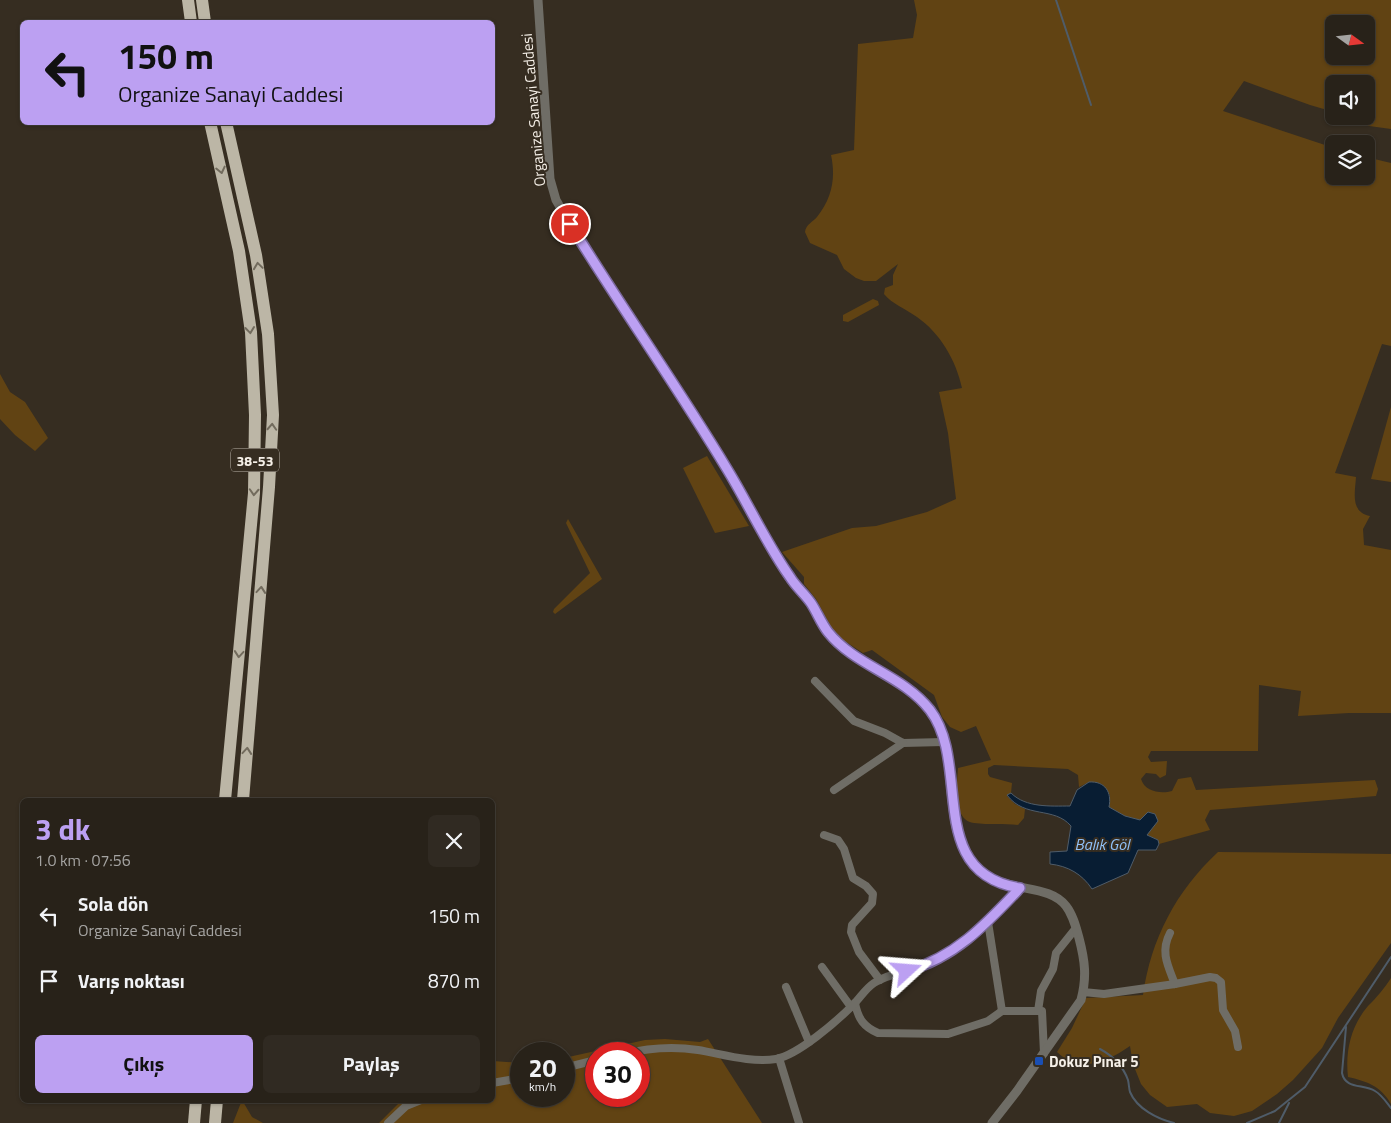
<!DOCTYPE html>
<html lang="tr">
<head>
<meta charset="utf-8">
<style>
	body { margin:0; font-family:"Titillium Web",sans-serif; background:#302a22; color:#f1f3f6; height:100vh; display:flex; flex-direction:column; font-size:19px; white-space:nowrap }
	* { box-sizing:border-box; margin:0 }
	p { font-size:16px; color:#a5a4a2 }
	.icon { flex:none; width:28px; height:28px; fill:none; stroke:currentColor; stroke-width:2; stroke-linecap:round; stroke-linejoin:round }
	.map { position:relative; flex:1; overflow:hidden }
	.sheet { position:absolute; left:20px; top:798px; width:475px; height:305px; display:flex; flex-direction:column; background:#282219; border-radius:8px; box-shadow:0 1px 4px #0004,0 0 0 1px #443f38 }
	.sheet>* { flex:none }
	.banner { position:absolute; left:20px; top:20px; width:475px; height:105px; border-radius:8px; box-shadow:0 1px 4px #0004,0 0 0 1px #443f38; background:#bca0f2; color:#111; overflow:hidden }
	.needle { width:32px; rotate:105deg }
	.controls { position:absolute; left:1325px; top:15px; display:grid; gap:10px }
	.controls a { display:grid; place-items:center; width:50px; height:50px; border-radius:8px; background:#282219; box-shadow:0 1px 4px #0004,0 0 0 1px #443f38; font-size:25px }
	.speed { position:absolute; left:510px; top:1042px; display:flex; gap:10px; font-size:25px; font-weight:700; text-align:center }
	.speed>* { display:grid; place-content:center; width:65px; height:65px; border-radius:50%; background:#282219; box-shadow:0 1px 4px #0004,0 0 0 1px #443f38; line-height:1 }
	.speed small { font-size:12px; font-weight:400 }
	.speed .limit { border:8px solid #d22; background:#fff; color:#111 }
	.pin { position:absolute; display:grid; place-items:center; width:42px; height:42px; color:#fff; margin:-21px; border:2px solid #fff; border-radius:50%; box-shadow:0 1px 5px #0007 }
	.me { position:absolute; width:55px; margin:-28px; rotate:71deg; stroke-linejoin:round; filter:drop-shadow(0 0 4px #0008) }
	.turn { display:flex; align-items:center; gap:18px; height:105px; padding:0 15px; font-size:22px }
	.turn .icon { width:65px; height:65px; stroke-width:2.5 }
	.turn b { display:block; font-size:35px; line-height:42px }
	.round { display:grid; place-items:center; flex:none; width:52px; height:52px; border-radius:8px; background:#302a22 }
	.summary { display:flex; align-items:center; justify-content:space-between; height:85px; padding:0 15px }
	h1 { font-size:30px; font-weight:700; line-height:38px; color:#bca0f2 }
	.cta { display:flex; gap:10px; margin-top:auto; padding:10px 15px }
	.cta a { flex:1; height:58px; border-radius:8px; background:#bca0f2; color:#111; font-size:20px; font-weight:700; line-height:58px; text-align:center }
	.cta a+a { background:#302a22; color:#f1f3f6 }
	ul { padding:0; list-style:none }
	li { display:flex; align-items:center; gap:15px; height:65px; padding:0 15px }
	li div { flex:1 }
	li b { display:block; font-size:19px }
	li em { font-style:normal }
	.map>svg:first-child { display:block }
	.green { fill:#614313; fill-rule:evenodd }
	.water { fill:#081d33; stroke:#4f5c69 }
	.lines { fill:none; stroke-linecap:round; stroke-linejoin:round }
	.stream { stroke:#4f5c69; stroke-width:2 }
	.minor { stroke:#6f6d66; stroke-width:8 }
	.tertiary { stroke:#6f6d66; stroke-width:9 }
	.trunk { stroke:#bcb6a6; stroke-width:12 }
	.oneway { stroke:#726b5d }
	.route-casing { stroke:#7a689d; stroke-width:12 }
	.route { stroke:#bca0f2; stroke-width:9 }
	.transit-dot { fill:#1a4fb4; stroke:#362d21; stroke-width:2 }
	.labels { text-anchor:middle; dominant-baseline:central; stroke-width:4; stroke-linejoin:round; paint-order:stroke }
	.shield { fill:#362d21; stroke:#bcb6ac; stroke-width:1 }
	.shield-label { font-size:14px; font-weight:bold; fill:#f6f0e8 }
	.street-label { font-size:15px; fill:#f6f0e8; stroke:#362d21 }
	.poi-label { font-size:15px; font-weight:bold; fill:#f6f0e8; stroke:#362d21; text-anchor:start }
	.water-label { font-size:16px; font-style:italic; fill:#91c2f9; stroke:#362d21 }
</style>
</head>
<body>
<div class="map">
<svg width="1391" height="1123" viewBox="0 0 1391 1123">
	<rect width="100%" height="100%" fill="#362d21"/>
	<g class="green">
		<path d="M914,0H1391V129L1362,125L1348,116H1366V84H1334V112L1310,105L1244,81L1223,111L1334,148V176H1366V157L1391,163V346L1382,344L1335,473L1356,477C1355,493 1350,512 1370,516L1363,529L1364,545L1391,550V713H1349L1298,716L1301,691L1259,685L1258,751H1151L1148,757L1151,762L1167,761L1166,775L1160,778L1156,774L1146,773L1141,779C1145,792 1161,794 1172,791L1178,779L1191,777L1196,790L1375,780L1378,789L1376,796L1210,810L1205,820L1210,830L1159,844L1158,840L1147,835L1153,813L1148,812L1140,820L1125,816L1109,807L1110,795L1102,784L1089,782L1079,787L1078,775L1068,769L994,765L988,768V774L990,777L1012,783L1011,793L1007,796L1015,804L1025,809L1024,818L1018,825C1004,823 989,825 974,823C952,820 957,784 958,768L991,760L976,726L961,732L950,727L942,717L934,695L872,650L863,653L843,640L831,627L816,599L804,584V577L782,552L852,528L876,526L927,512L956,499L948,433L939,392L962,388C956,360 940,333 917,317C906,309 892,304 884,294L885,288L893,285V275L898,264L876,281H864L856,278L844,269L837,255L810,243L805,232C806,224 813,222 817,217C832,198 836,178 831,155L854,150L858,44L913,38L917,15ZM1334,24H1366V56H1334Z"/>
		<path d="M873,299L878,301L879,305L848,322L843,321V315Z"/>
		<path d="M0,374L10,392L25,402L48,438L35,451L15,435L0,419Z"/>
		<path d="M1391,407V482L1371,479Z"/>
		<path d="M707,456L749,526L715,533L683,468Z"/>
		<path d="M568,519L602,579L555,614L553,612L554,609L590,573L566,523Z"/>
		<path d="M1218,852L1391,854V943L1338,1018L1322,1048L1293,1080L1277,1094L1252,1111L1234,1116L1210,1113L1197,1104L1167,1107L1150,1095L1141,1084L1133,1064L1130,1046C1107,1062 1080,1074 1057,1052L1072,1028L1086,998L1143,995C1151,939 1176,891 1218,852Z"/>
		<path d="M1391,978V1104C1381,1086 1366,1081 1348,1077C1345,1051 1351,1026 1368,1006C1377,997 1384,989 1391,978Z"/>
		<path d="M665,1039L700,1042L708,1039L762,1123H379L398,1104L408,1100H492L493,1061L521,1063V1096H564V1058L645,1040ZM596,1054H639V1096H596Z"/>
		<path d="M242,1100L252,1117L263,1123H233Z"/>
	</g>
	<path class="water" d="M1089,782C1105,781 1112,792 1109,807L1125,816L1140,820L1148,812L1155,814L1158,821L1147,835L1158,840L1159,844L1156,850H1138L1128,873L1092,889C1082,874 1068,866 1050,864V852L1067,851L1071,826C1054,806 1025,819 1007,795L1011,793C1026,808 1051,806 1070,806L1077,790Z"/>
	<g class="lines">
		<g class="stream">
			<path d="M1056,0L1091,105"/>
			<path d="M1346,1027L1342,1073C1345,1089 1363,1084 1375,1091C1382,1095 1386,1102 1391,1108"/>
			<path d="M1100,1049C1113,1056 1123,1066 1128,1080C1129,1084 1129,1089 1130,1092C1137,1109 1158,1119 1174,1123"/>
			<path d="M1247,1123L1275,1111L1305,1087L1391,957"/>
			<path d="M1279,1123L1289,1103"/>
		</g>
		<g class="minor">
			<path d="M815,681L854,721L885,733L903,743L943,742"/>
			<path d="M834,790L903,743"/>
			<path d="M824,835L838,840L844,849L853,878L866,886L873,894L872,903L852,925L851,932L859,952L880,980"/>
			<path d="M988,922L1002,1011"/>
			<path d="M1170,933C1160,952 1168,966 1175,984"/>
			<path d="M822,967L851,1007"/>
			<path d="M786,987L809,1042"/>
			<path d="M1083,992L1104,994L1175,984L1210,977L1216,978L1221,982L1223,1010L1235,1031L1238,1047"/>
			<path d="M855,1003C858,1019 864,1027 878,1033L948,1034L988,1021L1002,1011H1042L1044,1053"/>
			<path d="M1038,1011L1041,991L1053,969L1056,953L1076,928"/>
			<path d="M623,1054C648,1048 672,1046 698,1050C722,1054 751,1063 776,1059C798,1055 837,1021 853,1005C861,997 865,989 874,983C889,973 908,972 924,966C963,951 992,917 1020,888"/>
			<path d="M779,1058L799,1123"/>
			<path d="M564,1068L596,1060"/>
			<path d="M492,1083L521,1078"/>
			<path d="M388,1123L406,1106L421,1100"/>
		</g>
		<path class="tertiary" d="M538,0L550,179L556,200L570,224C621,306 676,386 726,468C749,504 765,544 790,579C796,587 804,593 809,601C816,610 820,622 827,631C853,667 906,675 931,712C961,756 940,820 971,861C998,897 1046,880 1066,906C1073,915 1076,927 1079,938C1085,961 1087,977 1081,1000L1017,1091L992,1123"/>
		<g class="trunk">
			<path d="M188,0L191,22"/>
			<path d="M202,0L205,22"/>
			<path d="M210,122L239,251L251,332L255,415L254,493L225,800"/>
			<path d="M226,122L256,255L268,334L273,415L269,487L243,800"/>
			<path d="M194,1123L196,1100"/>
			<path d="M215,1123L217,1100"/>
		</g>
	</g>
	<defs><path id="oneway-chevron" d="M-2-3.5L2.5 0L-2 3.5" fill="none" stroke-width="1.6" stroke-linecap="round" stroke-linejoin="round" transform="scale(1.25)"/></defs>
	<g class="oneway">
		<use href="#oneway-chevron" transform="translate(221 170) rotate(77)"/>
		<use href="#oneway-chevron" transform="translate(258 266) rotate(-98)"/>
		<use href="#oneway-chevron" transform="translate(250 330) rotate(83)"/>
		<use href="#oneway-chevron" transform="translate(272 427) rotate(-87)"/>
		<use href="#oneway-chevron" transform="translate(254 492) rotate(93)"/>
		<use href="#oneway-chevron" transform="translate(261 590) rotate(-85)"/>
		<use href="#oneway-chevron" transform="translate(239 654) rotate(95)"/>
		<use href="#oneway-chevron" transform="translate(247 751) rotate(-85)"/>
	</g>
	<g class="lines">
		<g class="route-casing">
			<path id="route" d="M570,224C621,307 677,386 727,469C749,505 766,543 790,577C796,587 805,594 811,603C817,612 821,623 828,632C855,666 903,675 930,710C972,765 924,873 1020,888C986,924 956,957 907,971"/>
		</g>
		<use href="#route" class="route"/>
	</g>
	<rect class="transit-dot" x="1034" y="1056" width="10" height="10" rx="2.5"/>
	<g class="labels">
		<rect class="shield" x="231" y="448.5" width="48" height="23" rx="4"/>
		<g class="shield-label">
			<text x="255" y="460">38-53</text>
		</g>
		<g class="street-label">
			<text transform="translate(533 110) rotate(-95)">Organize Sanayi Caddesi</text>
		</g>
		<g class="poi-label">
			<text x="1049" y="1061">Dokuz Pınar 5</text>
		</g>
		<g class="water-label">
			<text x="1102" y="844">Balık Göl</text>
		</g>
	</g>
</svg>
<div class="controls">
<a><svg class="needle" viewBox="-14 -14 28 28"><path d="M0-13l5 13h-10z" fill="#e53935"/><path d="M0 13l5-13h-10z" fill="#a5a4a2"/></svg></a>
<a><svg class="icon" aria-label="sound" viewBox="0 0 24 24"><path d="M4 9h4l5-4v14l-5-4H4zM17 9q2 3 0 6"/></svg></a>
<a><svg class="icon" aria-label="layers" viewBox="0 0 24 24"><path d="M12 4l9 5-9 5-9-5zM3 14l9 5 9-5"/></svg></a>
</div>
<div class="speed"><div>20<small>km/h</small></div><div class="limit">30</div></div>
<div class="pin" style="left:570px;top:224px;background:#d93025"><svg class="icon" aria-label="arrive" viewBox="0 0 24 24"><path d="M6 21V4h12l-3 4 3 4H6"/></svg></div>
<svg class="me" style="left:907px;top:971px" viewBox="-20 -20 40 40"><path d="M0-17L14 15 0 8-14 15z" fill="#bca0f2" stroke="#fff" stroke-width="4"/></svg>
<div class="banner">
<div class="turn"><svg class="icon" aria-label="left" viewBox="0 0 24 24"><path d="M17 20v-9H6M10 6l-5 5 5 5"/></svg><div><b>150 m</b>Organize Sanayi Caddesi</div></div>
</div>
<section class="sheet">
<div class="summary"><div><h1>3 dk</h1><p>1.0 km · 07:56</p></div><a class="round"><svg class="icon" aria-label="close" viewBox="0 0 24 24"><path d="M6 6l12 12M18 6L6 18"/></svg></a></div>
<ul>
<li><svg class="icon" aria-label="left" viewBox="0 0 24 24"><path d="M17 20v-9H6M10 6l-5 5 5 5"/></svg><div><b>Sola dön</b><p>Organize Sanayi Caddesi</p></div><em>150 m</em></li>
<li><svg class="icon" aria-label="arrive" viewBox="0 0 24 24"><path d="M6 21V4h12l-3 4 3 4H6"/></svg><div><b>Varış noktası</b></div><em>870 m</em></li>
</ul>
<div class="cta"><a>Çıkış</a><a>Paylaş</a></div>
</section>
</div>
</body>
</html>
